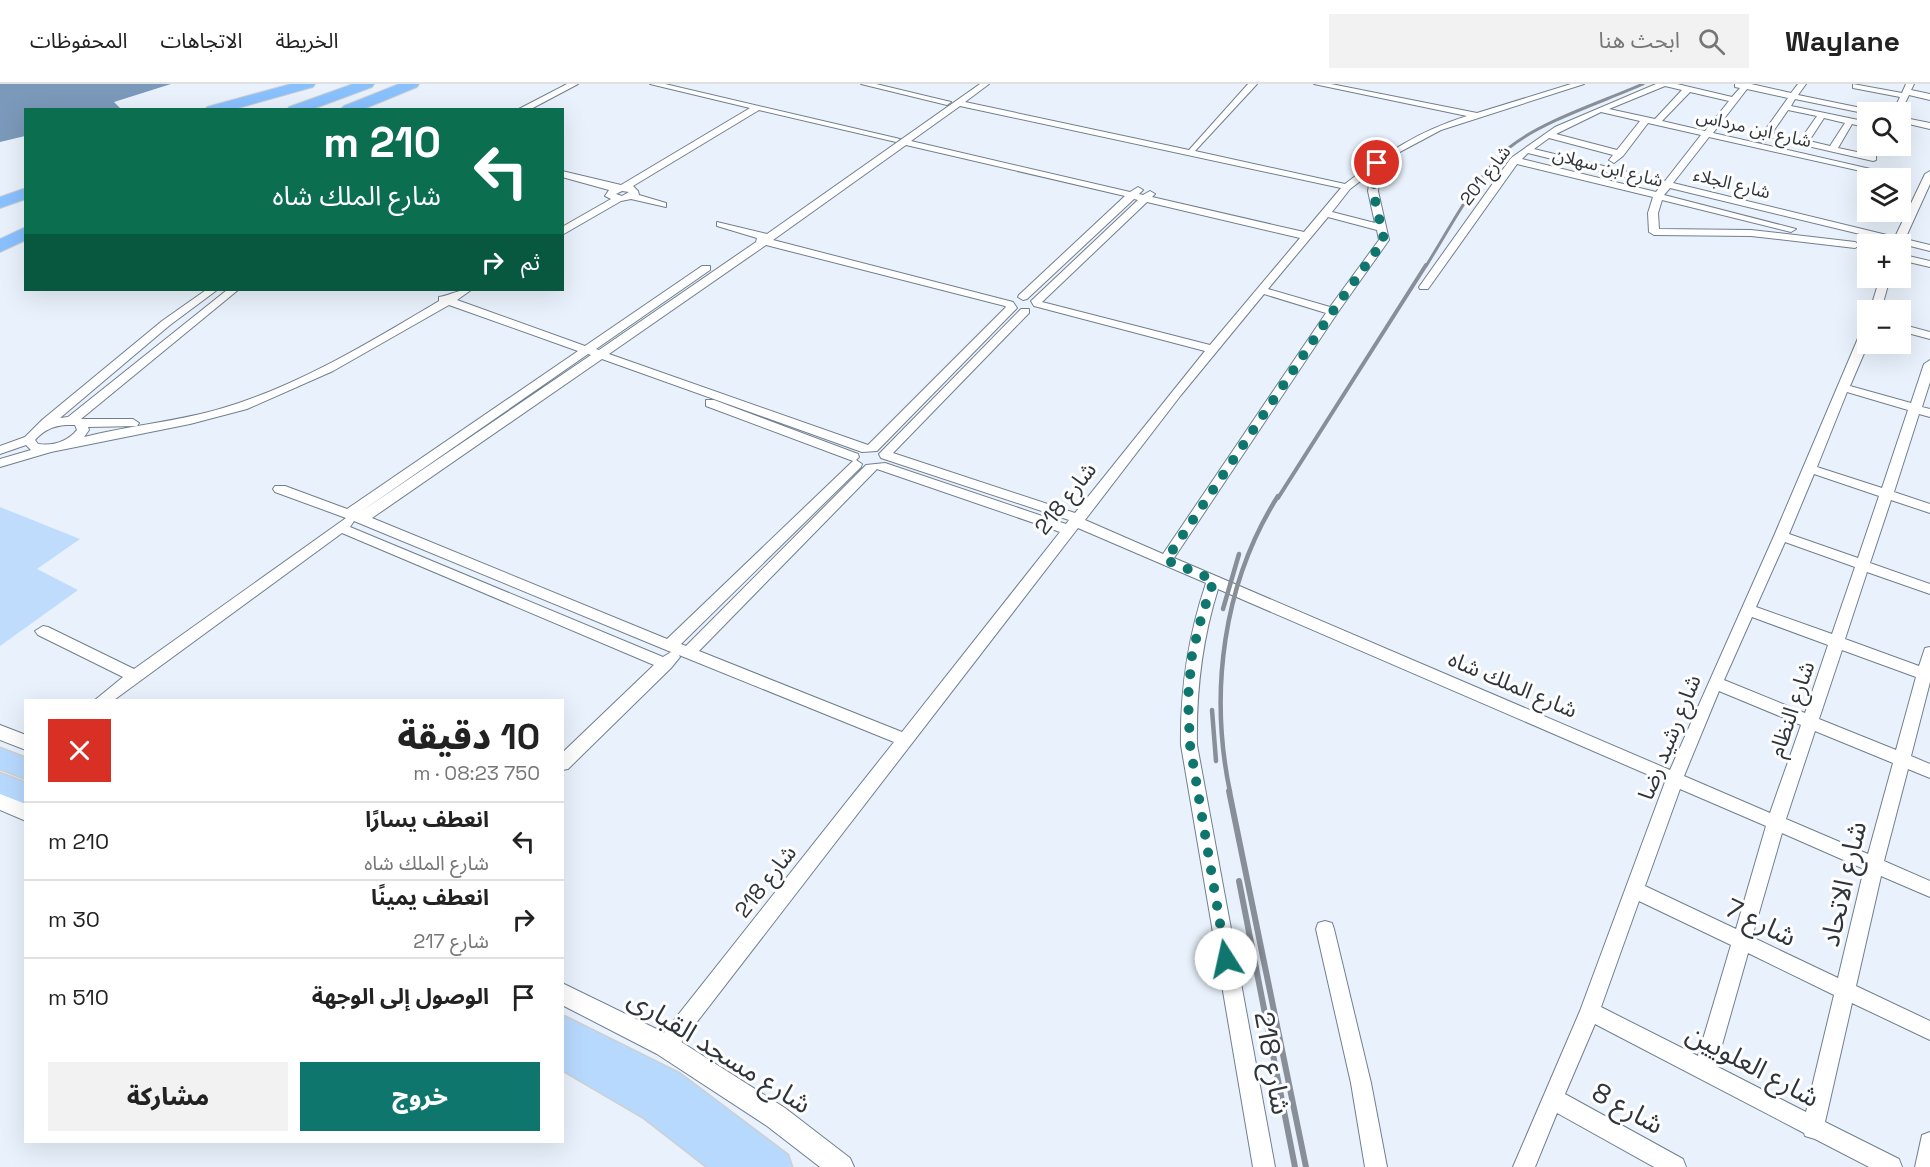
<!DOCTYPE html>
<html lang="ar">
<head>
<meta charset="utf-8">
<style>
	body { margin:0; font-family:"Space Grotesk","Noto Sans Arabic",sans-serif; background:#f2f2f2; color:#222; direction:rtl; height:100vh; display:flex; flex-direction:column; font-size:22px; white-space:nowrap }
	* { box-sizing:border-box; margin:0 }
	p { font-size:20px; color:#767676 }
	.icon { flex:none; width:33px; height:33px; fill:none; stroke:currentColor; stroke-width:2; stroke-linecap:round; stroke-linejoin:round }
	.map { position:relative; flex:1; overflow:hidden; direction:ltr }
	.panel { position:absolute; left:24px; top:615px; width:540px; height:444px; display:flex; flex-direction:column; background:#fff; border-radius:0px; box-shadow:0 6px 24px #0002; direction:rtl }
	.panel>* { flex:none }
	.guide { position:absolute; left:24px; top:24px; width:540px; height:183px; border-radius:0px; box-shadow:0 6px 24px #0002; direction:rtl; background:#0b6e4f; color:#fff; overflow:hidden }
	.tools { position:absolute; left:1857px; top:18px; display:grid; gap:12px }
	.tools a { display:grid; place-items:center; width:54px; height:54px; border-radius:0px; background:#fff; box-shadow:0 6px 24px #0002; font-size:30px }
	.pin { position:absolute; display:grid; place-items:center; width:51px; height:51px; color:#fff; margin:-26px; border:3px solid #fff; border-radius:50%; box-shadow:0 2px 6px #0007 }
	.me { position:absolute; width:66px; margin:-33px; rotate:350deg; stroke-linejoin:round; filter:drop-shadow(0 0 4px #0008) }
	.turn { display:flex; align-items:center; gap:21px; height:126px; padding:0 24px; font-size:27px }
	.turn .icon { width:78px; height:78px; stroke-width:2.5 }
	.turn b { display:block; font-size:42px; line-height:51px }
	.then { display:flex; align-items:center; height:57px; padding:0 24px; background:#0003; gap:12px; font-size:22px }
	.round { display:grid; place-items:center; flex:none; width:63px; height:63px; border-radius:0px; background:#f2f2f2 }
	.headline { display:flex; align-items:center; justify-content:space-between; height:102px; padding:0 24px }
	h1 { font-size:36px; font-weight:800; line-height:45px }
	.action { display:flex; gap:12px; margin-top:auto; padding:12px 24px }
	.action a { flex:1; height:69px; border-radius:0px; background:#0f766e; color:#fff; font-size:24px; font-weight:800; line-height:69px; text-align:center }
	.action a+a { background:#f2f2f2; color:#222 }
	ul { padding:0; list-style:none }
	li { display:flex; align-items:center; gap:18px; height:78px; padding:0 24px; border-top:2px solid #e0e0e0 }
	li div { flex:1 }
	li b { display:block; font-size:22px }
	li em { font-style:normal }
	header { display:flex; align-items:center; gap:36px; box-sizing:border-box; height:84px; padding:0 30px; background:#fff; border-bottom:2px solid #e0e0e0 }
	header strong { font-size:28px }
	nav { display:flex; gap:33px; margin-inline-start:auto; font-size:21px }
	.search { width:420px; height:54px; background:#f2f2f2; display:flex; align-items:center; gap:15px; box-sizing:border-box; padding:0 21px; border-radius:0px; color:#767676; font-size:22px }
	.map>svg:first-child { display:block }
	.green { fill:#c0dcfc }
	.water { fill:#7b99ba }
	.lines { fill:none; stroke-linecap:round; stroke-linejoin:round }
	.minor-casing { stroke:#717f8e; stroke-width:2 }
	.tertiary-casing { stroke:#717f8e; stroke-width:2 }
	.primary-casing { stroke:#cdcfd0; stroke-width:3 }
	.motorway-casing { stroke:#cdcfd0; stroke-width:2 }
	.minor { fill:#fff; fill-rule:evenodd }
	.tertiary { fill:#fff; fill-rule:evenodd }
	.primary { fill:#b8d9fe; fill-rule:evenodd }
	.motorway { fill:#89c0fe; fill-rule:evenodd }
	.rail-far3 { stroke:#888f98; stroke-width:3 }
	.rail-far2 { stroke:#888f98; stroke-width:4 }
	.rail-far1 { stroke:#888f98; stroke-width:4.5 }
	.rail { stroke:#888f98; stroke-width:6 }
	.route { stroke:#0f766e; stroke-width:10; stroke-dasharray:0 18 }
	.labels { text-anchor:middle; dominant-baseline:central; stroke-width:6; stroke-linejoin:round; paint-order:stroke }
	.far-street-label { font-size:18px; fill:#2f353c; stroke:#fefefe }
	.street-label { font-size:22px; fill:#2f353c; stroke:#fefefe }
	.near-street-label { font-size:27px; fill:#2f353c; stroke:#fefefe }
</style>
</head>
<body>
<header>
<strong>Waylane</strong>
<div class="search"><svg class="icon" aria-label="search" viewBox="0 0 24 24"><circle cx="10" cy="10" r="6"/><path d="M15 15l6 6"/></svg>ابحث هنا</div>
<nav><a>الخريطة</a><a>الاتجاهات</a><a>المحفوظات</a></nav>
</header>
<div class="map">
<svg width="1930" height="1083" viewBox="0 0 1930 1083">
	<rect width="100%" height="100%" fill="#e9f2fc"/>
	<path class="green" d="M0,423L80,455L37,485L78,506L0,562Z"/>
	<path class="water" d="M0,0H171L114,18L121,25L26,26L25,52L0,58Z"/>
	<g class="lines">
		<g class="minor-casing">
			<g id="minor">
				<path d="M567,0H578L529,26H517Z"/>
				<path d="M650,0H665L900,55L896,58L759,26L633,102L638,107L639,111L666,119V123L631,115L621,117L562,151V143L611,115L605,112L609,106L562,93V87L621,101L750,24ZM622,107L629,108L622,112L616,110Z"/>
				<path d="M861,0H876L951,18L947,21Z"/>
				<path d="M980,0H989L965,18L1189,66L1248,0H1257L1195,67L1345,100C1386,69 1417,48 1467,32L1314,0H1331L1477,29L1571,0H1584L1441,46L1396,70L1381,81L1378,107L1389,156L1338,228L1174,474L1670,686L1774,452L1862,245L1868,242V260L1850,302L1911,319L1924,280L1930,276V298L1922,323L1930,325V333L1919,330L1894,408L1930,420V429L1891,416L1870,479L1930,500V510L1867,488L1845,555L1919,582L1925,564L1930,563V598L1911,672L1930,680V694L1908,685L1884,777L1930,797V813L1881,792L1856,902L1930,937V956L1852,919L1825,1038L1899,1075L1902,1083H1869L1815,1055L1805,1052L1804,1049L1595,940L1565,1010L1683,1075L1686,1083H1654L1557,1029L1535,1083H1513L1580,927L1665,698L1218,505C1202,556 1196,607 1197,661L1275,1083H1253L1181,661C1180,605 1188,553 1206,499L1078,444L673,969L666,971L659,969L656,962L659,955L894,658L679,571L680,573L671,584L568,685L562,686V669L654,581L342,449L114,616H95L123,593L38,551L35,547L43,542L48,543L134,585L346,434L275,408L273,405L275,402H285L347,425L578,267L449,221L333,287L247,325L190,340L51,368L0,383V375L31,366L26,361L0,370V362L25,353L42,336L162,237L206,206H217L170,241L60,334L68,333L227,206H238L81,335H133L139,339L137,342L88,343L89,346L84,353C130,341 177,338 223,324C300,301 370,258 439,217V213C451,211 459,205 471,206L457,216L585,262L702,182H710V186L596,265L599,266L756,158L757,154L717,142V138L767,150ZM960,22L1341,104L1304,148L1152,113L1155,110L1150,107L1143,111L1139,110L1143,106L1138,103L1130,108L911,57ZM906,61L1125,112L1019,211L1018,213L1023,216L1027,215L1134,115L1138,116L1031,217L1034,222L1205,267L1075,429L893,369L1029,229V225H1021L879,370L881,374L1069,436L1066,440L885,379L866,381L686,562L681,560L861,383L862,380L856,376L859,373L858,370L714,316H706V322L853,377L667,555L372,434L602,275L862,368L877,367L1017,224L1013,218L773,156ZM1371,89L1368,107L1375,139L1332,128L1350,105ZM1147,118L1300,154L1210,261L1042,218ZM1328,133L1377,146L1379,156L1330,223L1268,205ZM766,161L1005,222L1006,223L868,361L609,270ZM1264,210L1326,229L1163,470L1085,436L1181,311ZM588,270L591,271L359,429ZM1847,308L1908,326L1882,404L1817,383ZM66,341H75L77,346C67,358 53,362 38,360L35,356C44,346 53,342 66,341ZM877,385L1060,448L902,648L699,567ZM1814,390L1879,412L1858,474L1789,450ZM354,437L671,568L663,573L350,443ZM1785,458L1855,483L1832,550L1756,523ZM1752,533L1828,561L1805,629L1724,596ZM1842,566L1916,593L1896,666L1819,635ZM1719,607L1801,641L1770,729L1684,692ZM1815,647L1893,679L1868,770L1786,735ZM1680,705L1766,742L1736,845L1645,802ZM1782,749L1864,785L1838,894L1752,853ZM1639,817L1731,861L1698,972L1601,923ZM1748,869L1834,911L1806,1028L1716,982Z"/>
				<path d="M1656,0H1677L1732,13L1740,4L1735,3V0H1751L1791,9L1798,0H1806L1798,11L1871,26L1872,28H1868V30L1795,15L1791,22L1868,38V44L1852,40L1838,64L1876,72V76L1873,77L1768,53L1765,58H1759L1758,56L1788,14L1747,5L1713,49L1901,92V96L1709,53L1673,99L1895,153L1925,90L1930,87V100L1905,155L1930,161V167L1902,160L1900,162L1892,160L1893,158L1670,104L1664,111L1796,145L1791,148L1662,116L1658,129L1659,145L1751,146L1855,158L1860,161L1855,164L1751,152L1654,151L1649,148L1648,129L1653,113L1517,80L1428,205H1420L1419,203L1511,74L1555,43ZM1665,2L1682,6L1655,35L1609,25ZM1690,8L1729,17L1705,47L1662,37ZM1788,26L1817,32L1801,55L1772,49ZM1601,28L1640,37L1617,66L1556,50ZM1824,34L1845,39L1830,62L1809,57ZM1648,39L1701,51L1665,97L1534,65L1549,54L1613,71L1609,76L1614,79L1623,72ZM1528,69L1661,102L1656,108L1522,75Z"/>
				<path d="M1853,0L1902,9L1906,0H1914L1911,6L1930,10V16L1909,11L1900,29L1893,28L1900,13L1853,4Z"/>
				<path d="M1900,33L1930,39V45L1900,38Z"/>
				<path d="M1900,170L1930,177V183L1900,176Z"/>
				<path d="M1880,194H1890L1881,226H1870Z"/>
				<path d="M1900,240L1930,248V255L1900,247Z"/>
				<path d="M1325,837L1332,839L1334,845L1371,999L1387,1083H1365L1351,999L1316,845L1318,839Z"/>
				<path d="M1930,1048V1083H1915L1922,1051Z"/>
			</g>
		</g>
		<g class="tertiary-casing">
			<g id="tertiary">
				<path d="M0,641L26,651V666L0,656Z"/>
				<path d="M0,709L26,720V737L0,726Z"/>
				<path d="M562,899L675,954L785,1024L850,1074L854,1083H820L767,1042L657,970L562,921Z"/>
			</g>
		</g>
		<g class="primary-casing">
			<g id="primary">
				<path d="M0,664L26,674V695L0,685Z"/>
				<path d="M0,689L26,699V720L0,710Z"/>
				<path d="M562,931L679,989L788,1071L792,1083H707L644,1034L562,986Z"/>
			</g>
		</g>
		<g class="motorway-casing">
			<g id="motorway">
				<path d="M291,0H315L313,3L231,26H205L207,23Z"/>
				<path d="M353,0H374L372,3L310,26H287L289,23Z"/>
				<path d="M399,0H419L417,3L361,26L341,25L344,22Z"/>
				<path d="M26,104V115L0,124V113Z"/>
				<path d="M26,143V156L0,168V155Z"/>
			</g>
		</g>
		<use href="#minor" class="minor"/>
		<use href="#tertiary" class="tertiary"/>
		<use href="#primary" class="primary"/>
		<use href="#motorway" class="motorway"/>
		<path class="rail-far3" d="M1426,182C1449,146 1477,90 1510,63C1542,37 1605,17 1643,0"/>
		<path class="rail-far2" d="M1278,414L1426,181"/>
		<g class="rail-far1">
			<path d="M1223,525L1239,470"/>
			<path d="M1212,626L1216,677"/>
			<path d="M1230,708C1209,608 1223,499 1278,412"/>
		</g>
		<g class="rail">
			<path d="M1229,707L1306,1083"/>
			<path d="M1239,797L1295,1083"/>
		</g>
	</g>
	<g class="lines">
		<path class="route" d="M1226,875L1190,661L1188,614L1192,571L1202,531L1214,496L1166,476L1333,227L1384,156L1373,107L1377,79"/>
	</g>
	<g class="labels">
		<g class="far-street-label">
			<text transform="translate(1754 44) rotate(13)">شارع ابن مرداس</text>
			<text transform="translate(1608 83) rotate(14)">شارع ابن سهلان</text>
			<text transform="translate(1485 91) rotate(-52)">شارع 201</text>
			<text transform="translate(1732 99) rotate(14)">شارع الجلاء</text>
		</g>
		<g class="street-label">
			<text transform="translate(1065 414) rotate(-52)">شارع 218</text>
			<text transform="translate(1513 600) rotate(23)">شارع الملك شاه</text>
			<text transform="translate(1791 625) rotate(-71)">شارع النظام</text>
			<text transform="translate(1669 653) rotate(-68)">شارع رشيد رضا</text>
			<text transform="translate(765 797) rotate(-52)">شارع 218</text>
		</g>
		<g class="near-street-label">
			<text transform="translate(1843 800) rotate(-77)">شارع الاتحاد</text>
			<text transform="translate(1761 838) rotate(26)">شارع 7</text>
			<text transform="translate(720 967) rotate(32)">شارع مسجد القبارى</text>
			<text transform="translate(1273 979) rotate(80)">شارع 218</text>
			<text transform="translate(1753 981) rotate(28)">شارع العلويين</text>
			<text transform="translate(1628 1024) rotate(29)">شارع 8</text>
		</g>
	</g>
</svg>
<div class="tools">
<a><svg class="icon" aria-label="search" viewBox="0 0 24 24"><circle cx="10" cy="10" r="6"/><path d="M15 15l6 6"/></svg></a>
<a><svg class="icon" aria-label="layers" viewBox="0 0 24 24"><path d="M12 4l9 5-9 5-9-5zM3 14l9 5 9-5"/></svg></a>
<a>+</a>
<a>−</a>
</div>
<div class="pin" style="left:1377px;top:79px;background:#d93025"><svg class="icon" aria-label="arrive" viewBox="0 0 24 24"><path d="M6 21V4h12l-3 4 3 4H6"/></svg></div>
<svg class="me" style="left:1226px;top:875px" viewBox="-20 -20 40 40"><circle r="19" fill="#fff"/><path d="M0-13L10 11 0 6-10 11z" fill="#0f766e"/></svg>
<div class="guide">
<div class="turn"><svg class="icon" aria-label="left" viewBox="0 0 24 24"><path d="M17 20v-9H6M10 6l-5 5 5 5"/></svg><div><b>210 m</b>شارع الملك شاه</div></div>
<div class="then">ثم<svg class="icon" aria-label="right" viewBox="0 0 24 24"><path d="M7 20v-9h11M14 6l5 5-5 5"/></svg></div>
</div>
<section class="panel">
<div class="headline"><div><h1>10 دقيقة</h1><p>750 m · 08:23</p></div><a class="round" style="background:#d93025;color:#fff"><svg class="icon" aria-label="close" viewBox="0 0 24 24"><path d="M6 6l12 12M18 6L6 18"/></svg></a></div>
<ul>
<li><svg class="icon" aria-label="left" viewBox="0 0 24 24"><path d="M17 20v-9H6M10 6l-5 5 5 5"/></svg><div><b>انعطف يسارًا</b><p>شارع الملك شاه</p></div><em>210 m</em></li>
<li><svg class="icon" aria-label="right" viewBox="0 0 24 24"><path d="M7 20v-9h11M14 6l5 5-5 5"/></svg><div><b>انعطف يمينًا</b><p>شارع 217</p></div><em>30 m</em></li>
<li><svg class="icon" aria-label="arrive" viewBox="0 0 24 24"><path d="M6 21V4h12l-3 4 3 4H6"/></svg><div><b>الوصول إلى الوجهة</b></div><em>510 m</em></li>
</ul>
<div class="action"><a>خروج</a><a>مشاركة</a></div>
</section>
</div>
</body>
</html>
